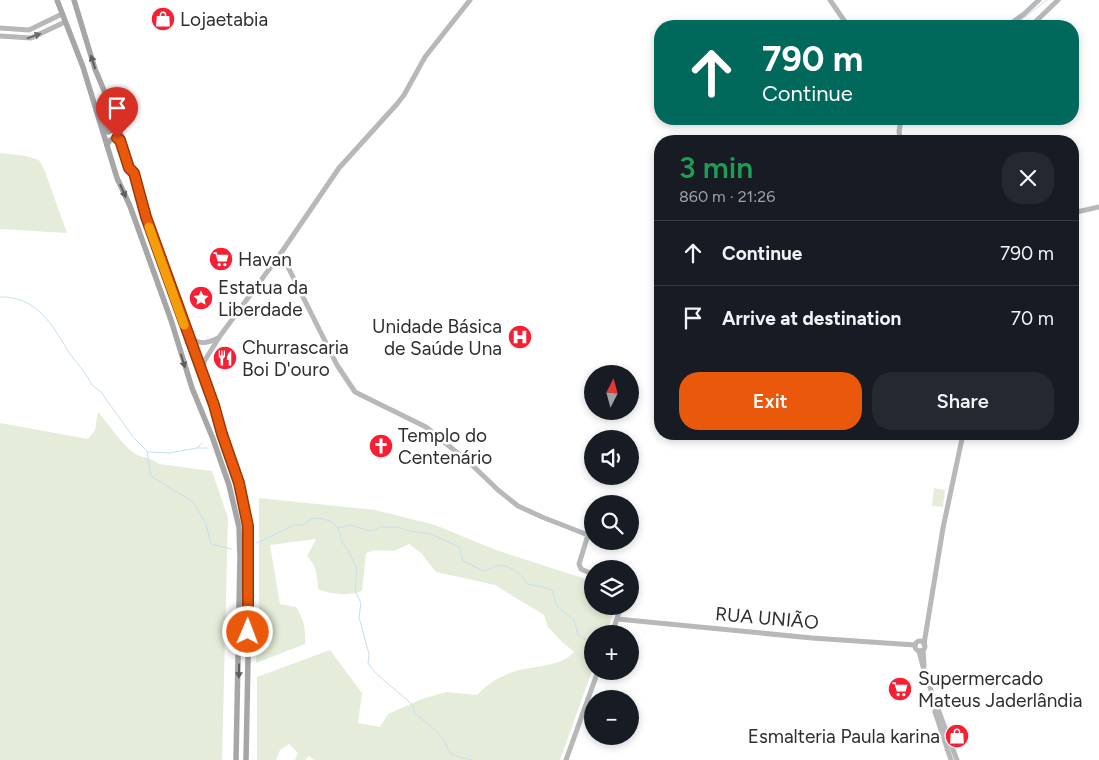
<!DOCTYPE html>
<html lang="en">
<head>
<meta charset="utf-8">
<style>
	body { margin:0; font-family:Figtree,sans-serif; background:#242831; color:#f1f3f6; height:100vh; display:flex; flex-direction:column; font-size:19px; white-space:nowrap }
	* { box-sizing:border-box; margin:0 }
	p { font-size:16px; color:#9ea1a6 }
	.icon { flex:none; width:28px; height:28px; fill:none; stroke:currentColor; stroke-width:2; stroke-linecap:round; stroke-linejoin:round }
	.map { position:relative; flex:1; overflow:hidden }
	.side { position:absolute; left:654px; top:135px; width:425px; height:305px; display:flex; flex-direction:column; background:#171b24; border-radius:20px; box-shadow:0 2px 8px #0003 }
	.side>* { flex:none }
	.guide { position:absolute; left:654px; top:20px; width:425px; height:105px; border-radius:20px; box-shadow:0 2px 8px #0003; background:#00695c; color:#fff; overflow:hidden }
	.needle { width:32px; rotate:6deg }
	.tools { position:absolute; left:584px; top:365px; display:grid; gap:10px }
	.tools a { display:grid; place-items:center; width:55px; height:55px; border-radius:50%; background:#171b24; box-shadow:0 2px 8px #0003; font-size:25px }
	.pin { position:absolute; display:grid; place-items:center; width:42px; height:42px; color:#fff; margin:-51px -21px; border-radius:50% 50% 50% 0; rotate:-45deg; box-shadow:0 0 5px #0007 }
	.pin .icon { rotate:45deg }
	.me { position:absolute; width:55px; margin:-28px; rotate:1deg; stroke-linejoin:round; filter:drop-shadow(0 0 4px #0008) }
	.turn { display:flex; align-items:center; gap:18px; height:105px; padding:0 25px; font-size:22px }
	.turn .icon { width:65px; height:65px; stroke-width:2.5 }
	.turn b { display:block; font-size:35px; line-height:42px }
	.round { display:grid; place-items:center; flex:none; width:52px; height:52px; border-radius:20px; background:#242831 }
	.headline { display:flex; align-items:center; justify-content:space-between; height:85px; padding:0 25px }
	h1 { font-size:30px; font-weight:600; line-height:38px; color:#1e9e55 }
	.button { display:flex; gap:10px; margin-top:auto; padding:10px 25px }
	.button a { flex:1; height:58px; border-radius:20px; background:#ea580c; color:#fff; font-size:20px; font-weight:600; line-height:58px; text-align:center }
	.button a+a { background:#242831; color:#f1f3f6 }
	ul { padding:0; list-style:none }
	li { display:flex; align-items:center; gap:15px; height:65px; padding:0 25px; border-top:1px solid #363941 }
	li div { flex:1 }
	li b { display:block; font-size:19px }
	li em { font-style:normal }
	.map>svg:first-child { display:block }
	.green { fill:#e5edda }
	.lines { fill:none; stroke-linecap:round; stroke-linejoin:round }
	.stream { stroke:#c5dfef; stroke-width:1 }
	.secondary { stroke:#b8b8b8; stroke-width:5 }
	.primary { stroke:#a6a6a6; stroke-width:5.5 }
	.oneway { fill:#6c6c6c }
	.oneway2 { fill:#5e5e5e }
	.route-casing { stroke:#983908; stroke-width:12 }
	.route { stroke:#ea580c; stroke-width:9 }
	.slow { stroke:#f59e0b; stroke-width:9 }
	.labels { text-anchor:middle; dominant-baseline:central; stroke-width:5; stroke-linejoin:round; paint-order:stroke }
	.poi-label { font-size:19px; fill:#2e2e2e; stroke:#fff; text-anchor:start }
	.street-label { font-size:19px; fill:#2e2e2e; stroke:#fff }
</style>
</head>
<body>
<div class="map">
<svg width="1099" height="760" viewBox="0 0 1099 760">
	<rect width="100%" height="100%" fill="#fff"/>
	<g class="green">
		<path d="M0,153L26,156L39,160L44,169L67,233L0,229Z"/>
		<path d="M98,412C109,424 121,444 134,453C143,459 149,456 159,464L212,471L228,518L222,760H0V423L88,439L95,430Z"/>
		<path d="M934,488L945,490L943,507L932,506Z"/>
		<path d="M259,498L375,510L435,525L496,550L592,581V606H616L606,634H592V671L560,760H314L309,756L305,760H295L298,753L289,744L280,750L276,760H257V677L330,650L362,693L358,723L380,727L388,714L422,699L446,692L477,695C488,684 498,677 513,672C533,665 559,668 574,652L561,641L548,627L544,615L495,585L436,572L421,553L409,544L394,551L375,550L366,553L362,591C347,596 332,595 318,589C317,574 317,567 307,556L316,539L270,545L280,604L296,607C304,619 306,630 305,644L256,663L259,606Z"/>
	</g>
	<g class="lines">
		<g class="stream">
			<path d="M1013,26L1047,0"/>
			<path d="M0,297C36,296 52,324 68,351C76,363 86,372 92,385L101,392L133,437L147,451L151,476L193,502L206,524L211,544L231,549"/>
			<path d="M272,356L296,355L318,344"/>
			<path d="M197,448L202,443"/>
			<path d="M148,452L169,453L197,448H207"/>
			<path d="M338,528L350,525L371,531L380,527H397L409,531L431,534L459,547L463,561L484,571C489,570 496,565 500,565C511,566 523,575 527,584C534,585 546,587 552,590L557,606L574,620L578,635L592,643"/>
			<path d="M257,543L294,525H303L312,518L324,519L332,522L338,528L342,542L350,554L357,569L355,591L361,603L359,617L369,654L368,663C378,679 402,693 414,707V713L434,729L444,740L450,753L456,756L471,760"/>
		</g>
		<g class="secondary">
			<path d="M830,0L848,26"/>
			<path d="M1007,26L1024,14L1039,0"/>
			<path d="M1031,26L1058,0"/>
			<path d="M0,28L29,30L62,14"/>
			<path d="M0,36L31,38L65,22"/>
			<path d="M901,141L899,132L901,119"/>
			<path d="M1072,213L1099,207"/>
			<path d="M281,253L337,365L355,392L426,427L472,465L498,490L518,506L542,517L588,535L579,564L581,569L592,574"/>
			<path d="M189,336C199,345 206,344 218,338"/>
			<path d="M202,369L205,360L220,336L281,253L339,168L397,104L404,95L425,57L470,0"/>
			<path d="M617,619L812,638L915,645"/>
			<path d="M612,634L621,606"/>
			<circle cx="920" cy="646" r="5"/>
			<path d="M924,644L943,528L963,434"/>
			<path d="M923,650L924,666"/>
			<path d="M919,651L925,674L957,760"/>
			<path d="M935,705V712L951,760"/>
			<path d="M566,760L598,671"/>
		</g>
		<g class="primary">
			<path d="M57,0L83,67L117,178L130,206L171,320L192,388L213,439L229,485L239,527L240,557L236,760"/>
			<path d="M74,0L95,69L113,112L134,173L146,217L214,405L222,434L239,483L248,526L250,558L246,760"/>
			<path d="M103,124L108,132L114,129L117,124"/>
			<path d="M107,145L110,140L116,138L120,140L121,145"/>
		</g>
	</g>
	<defs><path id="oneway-solid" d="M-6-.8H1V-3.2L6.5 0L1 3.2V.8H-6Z" transform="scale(1.25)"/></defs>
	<use class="oneway" href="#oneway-solid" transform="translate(34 36) rotate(-19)"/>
	<g class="oneway2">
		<use href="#oneway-solid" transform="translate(93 62) rotate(-108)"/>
		<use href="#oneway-solid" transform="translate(123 191) rotate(66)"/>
		<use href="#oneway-solid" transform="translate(183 361) rotate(73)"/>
		<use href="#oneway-solid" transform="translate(239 671) rotate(91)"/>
	</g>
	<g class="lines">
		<g class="route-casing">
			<path id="route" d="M117,138L120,140L129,168L134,173L146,217L214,405L222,434L239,483L248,526V632"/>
		</g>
		<use href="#route" class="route"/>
		<path class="slow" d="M149,227L184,325"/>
	</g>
	<defs>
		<g id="shop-disc" transform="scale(1.25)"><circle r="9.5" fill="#f71f34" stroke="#fff"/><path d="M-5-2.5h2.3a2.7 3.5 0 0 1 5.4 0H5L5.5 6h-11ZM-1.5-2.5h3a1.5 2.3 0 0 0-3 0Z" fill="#fff"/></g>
		<g id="supermarket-disc" transform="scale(1.25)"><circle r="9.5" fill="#f71f34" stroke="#fff"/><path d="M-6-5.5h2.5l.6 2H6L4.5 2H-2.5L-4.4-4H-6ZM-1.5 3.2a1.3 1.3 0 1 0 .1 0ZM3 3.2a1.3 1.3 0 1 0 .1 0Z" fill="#fff"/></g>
		<g id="sight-disc" transform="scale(1.25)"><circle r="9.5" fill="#f71f34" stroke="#fff"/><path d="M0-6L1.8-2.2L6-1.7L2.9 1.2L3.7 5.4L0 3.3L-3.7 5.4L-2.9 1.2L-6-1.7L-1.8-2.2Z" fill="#fff"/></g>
		<g id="hospital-disc" transform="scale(1.25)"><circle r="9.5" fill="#f71f34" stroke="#fff"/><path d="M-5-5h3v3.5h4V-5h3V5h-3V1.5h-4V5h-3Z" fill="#fff"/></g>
		<g id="restaurant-disc" transform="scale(1.25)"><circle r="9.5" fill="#f71f34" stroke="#fff"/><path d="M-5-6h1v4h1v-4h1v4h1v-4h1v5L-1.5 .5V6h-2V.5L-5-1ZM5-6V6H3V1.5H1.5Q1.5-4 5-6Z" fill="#fff"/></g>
		<g id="church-disc" transform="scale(1.25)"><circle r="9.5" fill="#f71f34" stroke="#fff"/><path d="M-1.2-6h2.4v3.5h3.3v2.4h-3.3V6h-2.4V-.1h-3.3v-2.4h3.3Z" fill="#fff"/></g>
	</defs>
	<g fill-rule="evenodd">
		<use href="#shop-disc" x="163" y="19"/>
		<use href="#supermarket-disc" x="221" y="259"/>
		<use href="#sight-disc" x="201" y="298"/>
		<use href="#hospital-disc" x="520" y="337"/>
		<use href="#restaurant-disc" x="225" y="358"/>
		<use href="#church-disc" x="381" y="446"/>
		<use href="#supermarket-disc" x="900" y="689"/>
		<use href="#shop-disc" x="957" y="736"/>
	</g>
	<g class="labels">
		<g class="poi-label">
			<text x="180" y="19">Lojaetabia</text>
			<text x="238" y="259">Havan</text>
			<text x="218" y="287">Estatua da<tspan x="218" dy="22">Liberdade</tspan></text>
			<text x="502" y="326" text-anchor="end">Unidade Básica<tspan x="502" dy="22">de Saúde Una</tspan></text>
			<text x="242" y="347">Churrascaria<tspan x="242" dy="22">Boi D'ouro</tspan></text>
			<text x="398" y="435">Templo do<tspan x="398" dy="22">Centenário</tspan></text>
			<text x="918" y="678">Supermercado<tspan x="918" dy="22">Mateus Jaderlândia</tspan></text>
			<text x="940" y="736" text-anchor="end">Esmalteria Paula karina</text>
		</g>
		<g class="street-label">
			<text transform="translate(767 618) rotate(5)">RUA UNIÃO</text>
		</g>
	</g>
</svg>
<div class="tools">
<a><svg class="needle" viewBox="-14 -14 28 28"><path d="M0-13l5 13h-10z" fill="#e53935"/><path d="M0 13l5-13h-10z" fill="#9ea1a6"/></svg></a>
<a><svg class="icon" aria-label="sound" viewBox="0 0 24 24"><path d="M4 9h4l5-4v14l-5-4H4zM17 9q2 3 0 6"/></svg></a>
<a><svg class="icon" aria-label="search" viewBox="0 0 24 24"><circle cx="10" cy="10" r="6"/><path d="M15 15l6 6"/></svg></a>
<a><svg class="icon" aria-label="layers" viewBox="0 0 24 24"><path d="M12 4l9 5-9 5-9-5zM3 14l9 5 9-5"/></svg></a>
<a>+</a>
<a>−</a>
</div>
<div class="pin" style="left:117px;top:138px;background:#d93025"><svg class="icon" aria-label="arrive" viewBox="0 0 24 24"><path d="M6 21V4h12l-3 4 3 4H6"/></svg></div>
<svg class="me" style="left:248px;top:632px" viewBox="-20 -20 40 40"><circle r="17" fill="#ea580c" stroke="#fff" stroke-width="3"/><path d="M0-11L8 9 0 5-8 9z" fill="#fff"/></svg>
<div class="guide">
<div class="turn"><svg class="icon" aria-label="ahead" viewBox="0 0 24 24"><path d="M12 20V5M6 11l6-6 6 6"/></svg><div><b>790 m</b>Continue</div></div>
</div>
<section class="side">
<div class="headline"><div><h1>3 min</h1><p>860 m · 21:26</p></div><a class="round"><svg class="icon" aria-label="close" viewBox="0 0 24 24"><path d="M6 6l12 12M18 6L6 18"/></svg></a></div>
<ul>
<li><svg class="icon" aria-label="ahead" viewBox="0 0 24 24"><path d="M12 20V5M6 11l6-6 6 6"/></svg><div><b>Continue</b></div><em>790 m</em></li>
<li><svg class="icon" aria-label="arrive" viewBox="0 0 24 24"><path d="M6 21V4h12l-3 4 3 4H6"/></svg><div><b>Arrive at destination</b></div><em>70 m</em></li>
</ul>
<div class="button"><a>Exit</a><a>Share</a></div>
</section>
</div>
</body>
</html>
